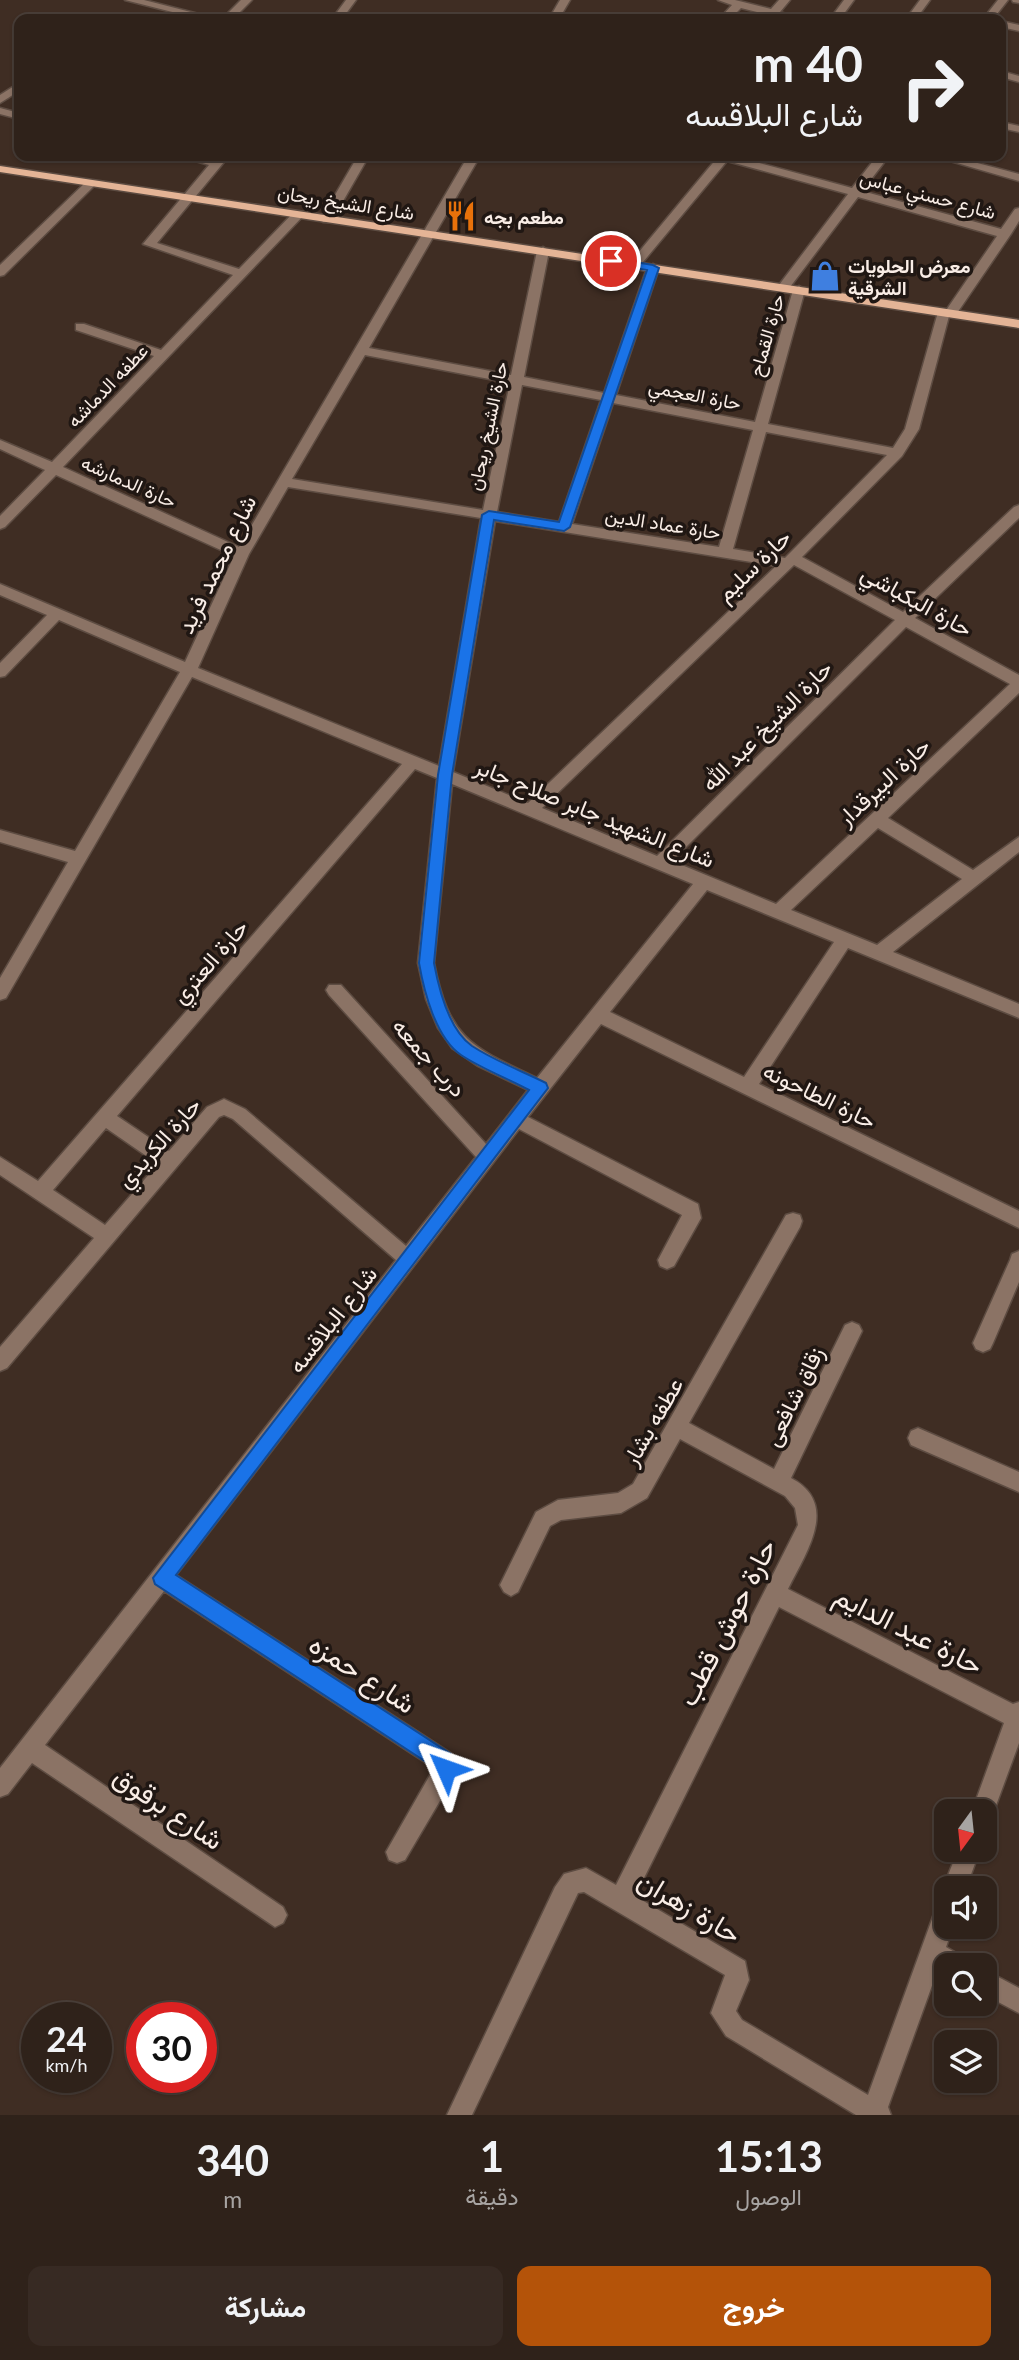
<!DOCTYPE html>
<html lang="ar">
<head>
<meta charset="utf-8">
<style>
	body { margin:0; font-family:Lato,Vazirmatn,sans-serif; background:#372a23; color:#f1f3f6; direction:rtl; height:100vh; display:flex; flex-direction:column; font-size:26px; white-space:nowrap }
	* { box-sizing:border-box; margin:0 }
	p { font-size:23px; color:#a7a4a2 }
	.icon { flex:none; width:38px; height:38px; fill:none; stroke:currentColor; stroke-width:2; stroke-linecap:round; stroke-linejoin:round }
	.map { position:relative; height:2115px; overflow:hidden; direction:ltr }
	.sheet { display:flex; flex-direction:column; background:#2f221a; flex:1 }
	.sheet>* { flex:none }
	.top-card { position:absolute; left:14px; top:14px; width:992px; height:147px; border-radius:14px; box-shadow:0 2px 5px #0004,0 0 0 2px #4a3f39; direction:rtl; background:#2f221a; color:#f1f3f6; overflow:hidden }
	.needle { width:46px; rotate:195deg }
	.buttons { position:absolute; left:934px; top:1799px; display:grid; gap:14px }
	.buttons a { display:grid; place-items:center; width:63px; height:63px; border-radius:14px; background:#2f221a; box-shadow:0 2px 5px #0004,0 0 0 2px #4a3f39; font-size:35px }
	.speed { position:absolute; left:21px; top:2002px; display:flex; gap:14px; font-size:35px; font-weight:700; text-align:center }
	.speed>* { display:grid; place-content:center; width:91px; height:91px; border-radius:50%; background:#2f221a; box-shadow:0 2px 5px #0004,0 0 0 2px #4a3f39; line-height:1 }
	.speed small { font-size:18px; font-weight:400 }
	.speed .limit { border:10px solid #d22; background:#fff; color:#111 }
	.pin { position:absolute; display:grid; place-items:center; width:60px; height:60px; color:#fff; margin:-30px; border:4px solid #fff; border-radius:50%; box-shadow:0 2px 7px #0007 }
	.me { position:absolute; width:77px; margin:-38px; rotate:313deg; stroke-linejoin:round; filter:drop-shadow(0 0 5px #0008) }
	.turn { display:flex; align-items:center; gap:24px; height:147px; padding:0 28px; font-size:32px }
	.turn .icon { width:91px; height:91px; stroke-width:2.5 }
	.turn b { display:block; font-size:49px; line-height:60px }
	.eta { display:flex; justify-content:space-evenly; align-items:center; height:119px; text-align:center }
	.eta b { font-size:42px; font-weight:700; line-height:49px }
	.cta { display:flex; gap:14px; margin-top:auto; padding:14px 28px }
	.cta a { flex:1; height:80px; border-radius:14px; background:#b45309; color:#fff; font-size:28px; font-weight:700; line-height:80px; text-align:center }
	.cta a+a { background:#372a23; color:#f1f3f6 }
	.map>svg:first-child { display:block }
	.lines { fill:none; stroke-linecap:round; stroke-linejoin:round }
	.minor-casing { stroke:#5d4c42; stroke-width:3 }
	.major-casing { stroke:#5d4c42; stroke-width:3 }
	.minor { fill:#8b7365; fill-rule:evenodd }
	.major { fill:#e4b496; fill-rule:evenodd }
	.route { fill:#1a73e8; stroke:#114b97; stroke-width:2 }
	.labels { text-anchor:middle; dominant-baseline:central; stroke-width:7; stroke-linejoin:round; paint-order:stroke }
	.far-street-label { font-size:19px; fill:#f9ede6; stroke:#201713 }
	.far-poi-label { font-size:19px; font-weight:bold; fill:#f9ede6; stroke:#201713; text-anchor:start }
	.street-label { font-size:23px; fill:#f9ede6; stroke:#201713 }
	.near-street-label { font-size:28px; fill:#f9ede6; stroke:#201713 }
</style>
</head>
<body>
<div class="map">
<svg width="1019" height="2115" viewBox="0 0 1019 2115">
	<rect width="100%" height="100%" fill="#3f2d23"/>
	<g class="lines">
		<g class="minor-casing">
			<g id="minor">
				<path d="M125,0H144L218,19H200Z"/>
				<path d="M241,0H252L233,19H222Z"/>
				<path d="M346,0H356L342,19H332Z"/>
				<path d="M560,0H570L559,19H549Z"/>
				<path d="M718,0H735L771,9L779,0H790L780,12L801,19H785L741,8L730,19H719L732,5Z"/>
				<path d="M844,0H854L840,19H830Z"/>
				<path d="M920,0H930L916,19H906Z"/>
				<path d="M998,0H1008L993,19H983Z"/>
				<path d="M1012,0H1019V3L1013,2Z"/>
				<path d="M1001,21L1019,25V31L1001,27Z"/>
				<path d="M1001,71L1019,76V82L1001,77Z"/>
				<path d="M19,83V91L0,103V95Z"/>
				<path d="M0,108L19,113V119L0,114Z"/>
				<path d="M1001,122L1019,126V132L1001,128Z"/>
				<path d="M179,156L214,159L217,156H229L157,243L239,269L295,211L305,214L63,467L239,547L468,156H480L369,348L511,375L537,251L543,247L549,251L524,377L604,393L647,268L653,264L659,268L616,395L755,422L793,290L799,286L805,290L768,424L893,448L905,429L938,312L947,309L997,236L858,197L787,291H779V285L848,194L727,161L638,268L628,265L717,158L715,156H733L852,188L877,156H889L862,191L1001,229L1015,209L1019,208V221L1011,234L955,316H949L919,429L902,456L802,557L903,612L1014,507L1019,505V518L915,618L1019,675V693L888,818L973,870L1019,837V852L893,952L1019,1004V1018L848,948L759,1084L1019,1211V1228L601,1024L528,1117L698,1204L701,1218L674,1266L667,1269L660,1266L658,1260L682,1215L519,1129L176,1575L452,1754L457,1769L454,1777L405,1860L397,1863L389,1860L386,1852L434,1768L164,1591L45,1745L283,1907L287,1915L283,1923L275,1927L32,1763L8,1794L0,1797V1768L396,1260L233,1119L224,1115L219,1117L7,1368L0,1371V1347L94,1238L0,1175V1157L38,1181L402,764L192,677L6,998L0,1000V978L68,862L0,842V830L75,851L180,672L59,620L5,676L0,677V663L47,615L0,595V584L185,662L234,556L56,475L5,527L0,529V516L45,470L0,449V440L52,462L154,356L76,330V324H84L161,350L233,275L143,244L209,165ZM365,355L510,383L483,510L292,479ZM522,385L601,400L559,522L497,512ZM613,403L753,430L719,547L572,524ZM766,432L887,455L785,558L733,549ZM288,487L481,518L439,766L198,668L249,554ZM495,521L776,566L528,803L453,772ZM794,565L895,620L657,856L542,808ZM906,627L1010,684L776,904L672,861ZM415,769L437,778L418,963L426,999L438,1028L452,1048L478,1066L528,1090L486,1144L341,985H329L326,990L329,995L476,1157L406,1246L245,1109L224,1099L207,1107L169,1151L117,1116ZM452,784L693,884L537,1078C471,1047 449,1039 434,963ZM878,828L962,879L877,945L791,910ZM707,890L834,942L744,1077L610,1012ZM106,1128L158,1164L105,1225L53,1190Z"/>
				<path d="M933,156H951L1019,174V181Z"/>
				<path d="M356,159L366,161L331,222H323L321,219Z"/>
				<path d="M87,181L97,183L4,275L0,276V265Z"/>
				<path d="M793,1213L800,1215L802,1221L800,1227L689,1423L774,1469L845,1325L852,1322L859,1325L862,1331L791,1478C841,1504 805,1554 788,1589L1013,1704L1019,1702V1743L991,1819L985,1821V1811H972L1004,1723L779,1607L635,1896L745,1961L749,1980L736,2011L742,2020L868,2095L935,1911L939,1903L947,1899V1927H953L946,1947L963,1957L967,1965H947V1973L938,1969L888,2107L891,2115H856L726,2036L711,2013L725,1975L584,1892L578,1893L472,2115H447L555,1887L564,1874L586,1868L616,1885L798,1525L795,1508L785,1496L680,1439L647,1498L621,1513L561,1520L550,1526L518,1592L511,1596L504,1592L500,1585L536,1512L558,1500L618,1493L633,1484L786,1215Z"/>
				<path d="M1019,1251V1282L993,1343L990,1349L983,1352L976,1349L973,1343L1010,1260L1012,1254Z"/>
				<path d="M918,1428L1019,1472V1492L911,1445L908,1438L911,1431Z"/>
				<path d="M958,1850H980L966,1888H947V1896L943,1888Z"/>
				<path d="M985,1970L1019,1988V2013L985,1995Z"/>
			</g>
		</g>
		<g class="major-casing">
			<path id="major" d="M0,166L1019,320V328L0,172Z"/>
		</g>
		<use href="#minor" class="minor"/>
		<use href="#major" class="major"/>
	</g>
	<path class="route" d="M611,258L653,265L659,268L570,527L564,531L494,520L452,775L434,963C439,990 449,1030 472,1046C495,1061 522,1071 546,1083L548,1088L176,1575L451,1754L456,1769L453,1776L446,1779L439,1776L435,1768L155,1584L153,1578L529,1090C507,1078 482,1069 461,1055C436,1038 424,992 419,963L438,775L482,515L489,511L559,522L647,270L607,264V259Z"/>
	<defs>
		<g id="restaurant-bare" transform="scale(2.415)"><path d="M-5-6h1v4h1v-4h1v4h1v-4h1v5L-1.5 .5V6h-2V.5L-5-1ZM5-6V6H3V1.5H1.5Q1.5-4 5-6Z" fill="#e8710a" stroke="#201713" stroke-width="2.5" paint-order="stroke"/></g>
		<g id="shop-bare" transform="scale(2.415)"><path d="M-5-2.5h2.3a2.7 3.5 0 0 1 5.4 0H5L5.5 6h-11ZM-1.5-2.5h3a1.5 2.3 0 0 0-3 0Z" fill="#3f7fe0" stroke="#201713" stroke-width="2.5" paint-order="stroke"/></g>
	</defs>
	<g fill-rule="evenodd">
		<use href="#restaurant-bare" x="461" y="216"/>
		<use href="#shop-bare" x="825" y="276"/>
	</g>
	<g class="labels">
		<g class="far-street-label">
			<text transform="translate(928 194) rotate(15)">شارع حسني عباس</text>
			<text transform="translate(346 202) rotate(9)">شارع الشيخ ريحان</text>
			<text transform="translate(766 335) rotate(-74)">حارة القماح</text>
			<text transform="translate(107 385) rotate(-46)">عطفه الدماشه</text>
			<text transform="translate(695 394) rotate(11)">حارة العجمي</text>
			<text transform="translate(487 426) rotate(-78)">حارة الشيخ ريحان</text>
			<text transform="translate(129 481) rotate(24)">حارة الدمارشه</text>
			<text transform="translate(663 523) rotate(9)">حارة عماد الدين</text>
		</g>
		<g class="far-poi-label">
			<text x="484" y="216">مطعم بجه</text>
			<text x="848" y="265">معرض الحلويات<tspan x="848" dy="22">الشرقية</tspan></text>
		</g>
		<g class="street-label">
			<text transform="translate(216 564) rotate(-64)">شارع محمد فريد</text>
			<text transform="translate(753 565) rotate(-44)">حارة سليم</text>
			<text transform="translate(917 600) rotate(29)">حارة البكباشي</text>
			<text transform="translate(766 725) rotate(-45)">حارة الشيخ عبد الله</text>
			<text transform="translate(883 781) rotate(-43)">حارة البيرقدار</text>
			<text transform="translate(595 812) rotate(22)">شارع الشهيد جابر صلاح جابر</text>
			<text transform="translate(209 961) rotate(-49)">حارة العتري</text>
			<text transform="translate(430 1057) rotate(48)">درب جمعه</text>
			<text transform="translate(820 1095) rotate(26)">حارة الطاحونه</text>
			<text transform="translate(158 1142) rotate(-48)">حارة الكريدي</text>
			<text transform="translate(332 1319) rotate(-52)">شارع البلاقسه</text>
			<text transform="translate(793 1396) rotate(-64)">زقاق شافعى</text>
			<text transform="translate(652 1421) rotate(-60)">عطفه بشار</text>
		</g>
		<g class="near-street-label">
			<text transform="translate(726 1622) rotate(-63)">حارة حوش قطب</text>
			<text transform="translate(909 1629) rotate(27)">حارة عبد الدايم</text>
			<text transform="translate(363 1673) rotate(33)">شارع حمزه</text>
			<text transform="translate(169 1807) rotate(34)">شارع برقوق</text>
			<text transform="translate(690 1906) rotate(31)">حارة زهران</text>
		</g>
	</g>
</svg>
<div class="buttons">
<a><svg class="needle" viewBox="-14 -14 28 28"><path d="M0-13l5 13h-10z" fill="#e53935"/><path d="M0 13l5-13h-10z" fill="#a7a4a2"/></svg></a>
<a><svg class="icon" aria-label="sound" viewBox="0 0 24 24"><path d="M4 9h4l5-4v14l-5-4H4zM17 9q2 3 0 6"/></svg></a>
<a><svg class="icon" aria-label="search" viewBox="0 0 24 24"><circle cx="10" cy="10" r="6"/><path d="M15 15l6 6"/></svg></a>
<a><svg class="icon" aria-label="layers" viewBox="0 0 24 24"><path d="M12 4l9 5-9 5-9-5zM3 14l9 5 9-5"/></svg></a>
</div>
<div class="speed"><div>24<small>km/h</small></div><div class="limit">30</div></div>
<div class="pin" style="left:611px;top:261px;background:#d93025"><svg class="icon" aria-label="arrive" viewBox="0 0 24 24"><path d="M6 21V4h12l-3 4 3 4H6"/></svg></div>
<svg class="me" style="left:446px;top:1769px" viewBox="-20 -20 40 40"><path d="M0-17L14 15 0 8-14 15z" fill="#1a73e8" stroke="#fff" stroke-width="4"/></svg>
<div class="top-card">
<div class="turn"><svg class="icon" aria-label="right" viewBox="0 0 24 24"><path d="M7 20v-9h11M14 6l5 5-5 5"/></svg><div><b>40 m</b>شارع البلاقسه</div></div>
</div>
</div>
<section class="sheet">
<div class="eta">
<div><b>15:13</b><p>الوصول</p></div>
<div><b>1</b><p>دقيقة</p></div>
<div><b>340</b><p>m</p></div>
</div>
<div class="cta"><a>خروج</a><a>مشاركة</a></div>
</section>
</body>
</html>
